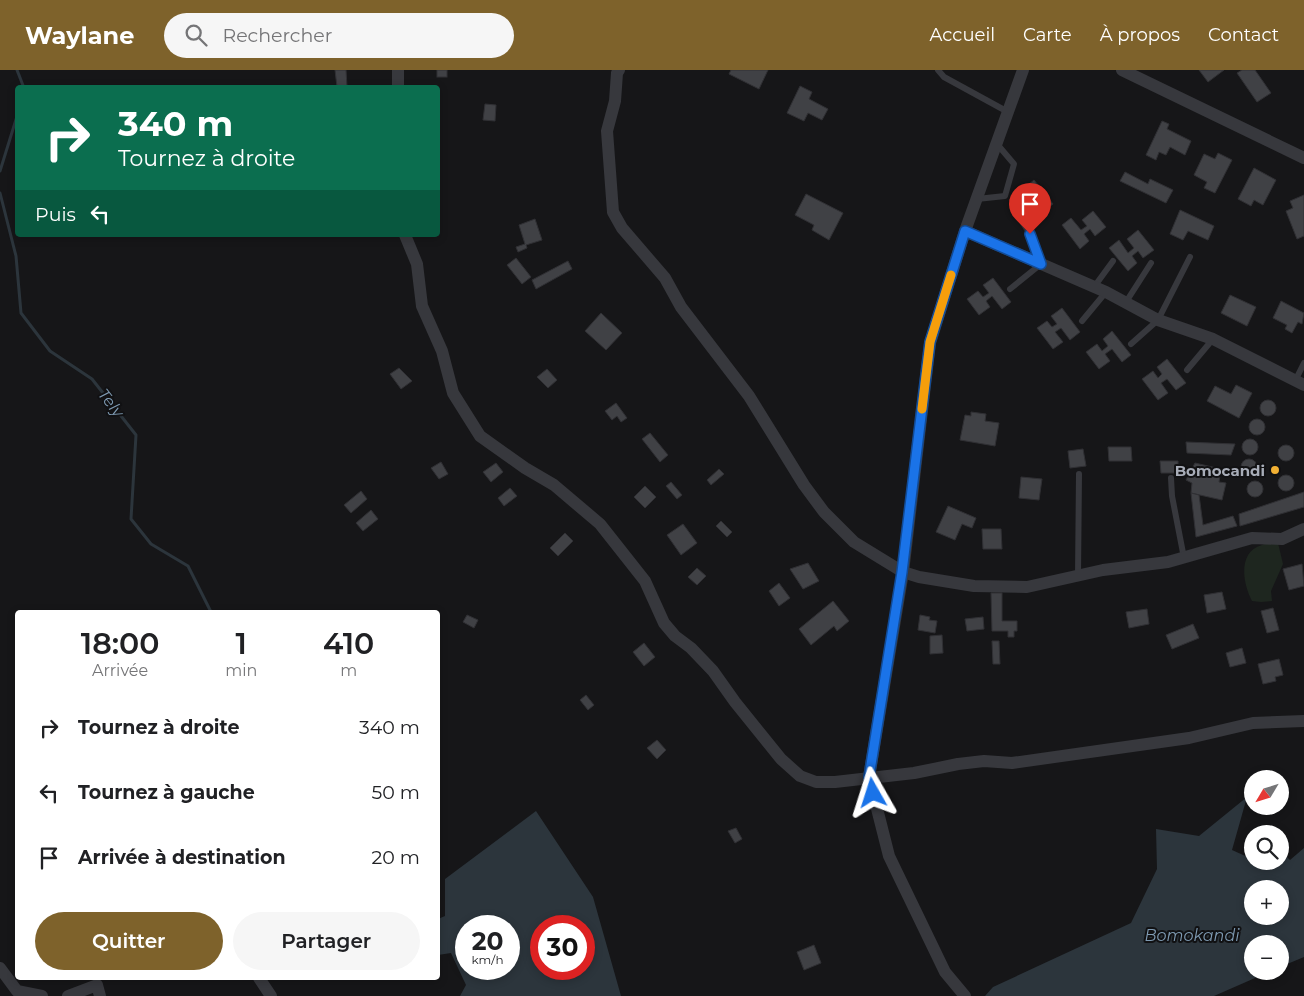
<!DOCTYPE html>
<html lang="fr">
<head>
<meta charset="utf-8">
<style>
	body { margin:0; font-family:Montserrat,sans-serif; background:#f6f6f6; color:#202124; height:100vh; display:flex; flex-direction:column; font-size:19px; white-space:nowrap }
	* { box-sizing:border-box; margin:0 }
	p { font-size:16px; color:#757577 }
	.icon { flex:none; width:28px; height:28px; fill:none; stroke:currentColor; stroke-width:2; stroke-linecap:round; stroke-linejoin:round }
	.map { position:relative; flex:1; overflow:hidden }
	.panel { position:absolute; left:15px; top:540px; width:425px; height:370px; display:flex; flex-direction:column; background:#fff; border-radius:5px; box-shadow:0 2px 8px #0003 }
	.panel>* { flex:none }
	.top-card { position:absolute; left:15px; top:15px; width:425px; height:152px; border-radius:5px; box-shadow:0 2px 8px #0003; background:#0b6e4f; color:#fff; overflow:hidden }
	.needle { width:32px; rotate:232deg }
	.fabs { position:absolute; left:1244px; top:700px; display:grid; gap:10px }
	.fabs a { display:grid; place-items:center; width:45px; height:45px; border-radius:50%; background:#fff; box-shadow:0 2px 8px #0003; font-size:25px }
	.speed { position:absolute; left:455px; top:845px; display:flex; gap:10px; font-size:25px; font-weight:700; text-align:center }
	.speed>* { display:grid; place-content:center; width:65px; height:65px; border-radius:50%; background:#fff; box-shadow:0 2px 8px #0003; line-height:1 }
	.speed small { font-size:12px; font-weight:400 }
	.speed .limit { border:8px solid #d22; background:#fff; color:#111 }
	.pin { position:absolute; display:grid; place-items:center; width:42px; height:42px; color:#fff; margin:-51px -21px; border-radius:50% 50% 50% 0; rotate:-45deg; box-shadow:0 0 5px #0007 }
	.pin .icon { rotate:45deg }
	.me { position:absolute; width:55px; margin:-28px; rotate:354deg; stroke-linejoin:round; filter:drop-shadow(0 0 4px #0008) }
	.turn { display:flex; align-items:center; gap:18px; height:105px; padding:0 20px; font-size:22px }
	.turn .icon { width:65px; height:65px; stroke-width:2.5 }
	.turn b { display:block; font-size:35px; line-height:42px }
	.then { display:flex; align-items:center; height:48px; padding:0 20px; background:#0003; gap:10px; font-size:19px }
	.eta { display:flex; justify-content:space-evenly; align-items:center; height:85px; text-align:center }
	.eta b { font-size:30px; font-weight:600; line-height:35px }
	.action { display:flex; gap:10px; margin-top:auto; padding:10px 20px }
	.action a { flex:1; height:58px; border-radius:30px; background:#7e622b; color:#fff; font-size:20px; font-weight:600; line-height:58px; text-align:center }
	.action a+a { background:#f6f6f6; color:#202124 }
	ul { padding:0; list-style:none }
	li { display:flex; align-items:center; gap:15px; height:65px; padding:0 20px }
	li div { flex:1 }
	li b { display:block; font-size:19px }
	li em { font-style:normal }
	header { display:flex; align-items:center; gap:30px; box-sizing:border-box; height:70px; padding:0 25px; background:#7e622b; color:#fff }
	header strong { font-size:24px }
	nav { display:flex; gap:28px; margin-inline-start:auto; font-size:18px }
	.search { width:350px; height:45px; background:#f6f6f6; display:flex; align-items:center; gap:12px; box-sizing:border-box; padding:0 18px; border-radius:28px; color:#757577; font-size:19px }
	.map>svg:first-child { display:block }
	.green { fill:#1e261f }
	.water { fill:#2c353c; fill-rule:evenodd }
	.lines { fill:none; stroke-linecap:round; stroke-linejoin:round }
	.stream { stroke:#2c353c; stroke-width:3 }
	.building { fill:#404145; stroke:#303034 }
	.lane { stroke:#37383d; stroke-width:6 }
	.street { stroke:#37383d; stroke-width:12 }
	.route-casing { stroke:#114b97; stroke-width:12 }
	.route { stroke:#1a73e8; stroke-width:9 }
	.slow { stroke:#f59e0b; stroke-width:9 }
	.poi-dot { fill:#f2b134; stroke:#111113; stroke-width:2 }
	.labels { text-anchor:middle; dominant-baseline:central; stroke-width:4; stroke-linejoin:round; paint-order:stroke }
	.poi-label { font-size:15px; font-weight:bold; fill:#a8adb8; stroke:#111113; text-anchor:end }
	.water-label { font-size:16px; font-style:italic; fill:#7f9bb3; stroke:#111113 }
</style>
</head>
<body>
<header>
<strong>Waylane</strong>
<div class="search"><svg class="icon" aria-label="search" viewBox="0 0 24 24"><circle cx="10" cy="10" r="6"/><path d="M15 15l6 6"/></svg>Rechercher</div>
<nav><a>Accueil</a><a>Carte</a><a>À propos</a><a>Contact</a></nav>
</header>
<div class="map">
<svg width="1304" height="926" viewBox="0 0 1304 926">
	<rect width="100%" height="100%" fill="#161618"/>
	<path class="green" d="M1278,473L1283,494L1271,521L1272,531L1261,532L1252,531C1243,514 1237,482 1262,475C1267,473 1273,473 1278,473Z"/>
	<g class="water">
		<path d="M1247,727L1232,780L1252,789V791H1280V780L1290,790L1304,778V887L1280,897V874H1252V901H1271L1214,926H985L993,917L1131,853L1157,799L1156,759L1199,766ZM1252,819H1280V846H1252Z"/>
		<path d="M536,741L593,827L621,926H460L466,915L451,883L438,885V849L445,846V809ZM466,856H509V899H466ZM541,856H584V899H541Z"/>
	</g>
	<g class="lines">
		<g class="stream">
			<path d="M17,0L24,18"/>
			<path d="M0,101L18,43"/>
			<path d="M0,123L16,186L21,243L50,281L92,309L136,365L131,449L151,474L188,496L211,542"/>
		</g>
	</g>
	<g class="building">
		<path d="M335,0H346L347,17H337Z"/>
		<rect x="437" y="0" width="10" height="7"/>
		<path d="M731,0H768L759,19L729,4Z"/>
		<path d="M1199,0H1224L1208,12Z"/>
		<path d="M1242,0H1255L1271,23L1257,32L1237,3Z"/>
		<path d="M800,16L812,22L809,29L828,39L822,50L808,43L804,51L787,43Z"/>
		<path d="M485,34L496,35L495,51L483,50Z"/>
		<path d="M1162,51L1169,54L1167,59L1191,71L1185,85L1170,77L1166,85L1159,82L1156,90L1146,85Z"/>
		<path d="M1218,83L1232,90L1215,123L1204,118L1207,112L1194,105L1204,84L1215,89Z"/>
		<path d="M1254,98L1276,110L1263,135L1254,130L1251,136L1238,129Z"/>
		<path d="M1125,102L1148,114L1150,109L1173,120L1166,133L1120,111Z"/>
		<path d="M1034,110L1053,134L1043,142L1034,130L1028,134L1035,144L1025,151L1009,130L1020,123L1025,129L1029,125L1024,118Z"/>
		<path d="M806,124L843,143L829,170L812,160L814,155L795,145Z"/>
		<path d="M1304,125V166L1297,169L1286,141L1293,138L1290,131Z"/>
		<path d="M1180,140L1214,156L1208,170L1188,161L1183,170L1170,164Z"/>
		<path d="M1093,141L1106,157L1095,166L1090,159L1084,164L1089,171L1080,179L1062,155L1071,148L1081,160L1087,156L1082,150Z"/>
		<path d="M535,149L542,170L526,175L527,178L518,182L516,177L525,174L519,155Z"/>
		<path d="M1138,160L1154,180L1143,188L1138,181L1132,186L1137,193L1128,201L1109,178L1119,170L1128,183L1134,178L1127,169Z"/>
		<path d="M516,188L531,207L522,214L507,195Z"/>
		<path d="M568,191L572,199L536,219L532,210Z"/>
		<path d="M993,208L1011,232L1002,239L992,226L986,231L990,237L979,245L967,229L978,221L983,227L989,223L983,215Z"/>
		<path d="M1230,225L1256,237L1247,256L1221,243Z"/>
		<path d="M1281,231L1304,243L1302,254L1298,252L1292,263L1285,259L1287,255L1273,248Z"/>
		<path d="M1062,238L1080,262L1070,270L1061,258L1055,262L1063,272L1053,279L1037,258L1047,251L1052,257L1057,254L1051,246Z"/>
		<path d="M601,243L622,263L606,280L585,261Z"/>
		<path d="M1112,261L1131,285L1122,292L1112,279L1105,284L1110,291L1099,299L1086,282L1097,274L1102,281L1108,276L1103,269Z"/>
		<path d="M1167,289L1186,313L1176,320L1167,309L1161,313L1168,323L1158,330L1142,309L1153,301L1158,308L1162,304L1157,297Z"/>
		<path d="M399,298L412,311L401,319L390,304Z"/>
		<path d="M547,299L557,310L548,318L537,307Z"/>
		<path d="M1236,315L1252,323L1239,348L1207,331L1215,316L1231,324Z"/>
		<circle cx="1268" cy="338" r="8"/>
		<path d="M616,333L627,348L621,352L617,346L612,350L605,341Z"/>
		<path d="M971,342L986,344L985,351L999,353L995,376L960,370L965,345L971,346Z"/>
		<circle cx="1257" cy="357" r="8"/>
		<path d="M650,363L668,385L660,392L642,369Z"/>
		<circle cx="1250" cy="377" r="8"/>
		<path d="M1186,372L1235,374L1231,385L1187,383Z"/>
		<circle cx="1286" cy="383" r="8"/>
		<path d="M1108,377H1131L1132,391H1109Z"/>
		<path d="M1083,379L1086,396L1070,398L1068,381Z"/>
		<circle cx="1249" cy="397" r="8"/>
		<path d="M1160,391H1178V403H1161Z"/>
		<path d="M441,392L448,404L439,409L431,398Z"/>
		<path d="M496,393L503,402L491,412L483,402Z"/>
		<path d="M1195,393L1221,399L1219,412L1226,413L1222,430L1191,423L1192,413L1186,410Z"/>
		<path d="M719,399L724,404L711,415L707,410Z"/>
		<circle cx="1286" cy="413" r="8"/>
		<path d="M1021,407L1042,409L1039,430L1019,428Z"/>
		<circle cx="1255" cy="419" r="8"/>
		<path d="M671,412L682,425L677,429L666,416Z"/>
		<path d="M645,416L656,427L645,438L634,427Z"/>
		<path d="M510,418L517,426L504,436L498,428Z"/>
		<path d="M361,421L367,429L351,443L344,435Z"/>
		<path d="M1304,422V437L1240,456L1239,444Z"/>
		<path d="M1191,423L1199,425L1203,455L1233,446L1237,456L1196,467Z"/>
		<path d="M948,436L976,448L972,458L962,454L955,470L936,462Z"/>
		<path d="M371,440L378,449L363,461L356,453Z"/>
		<path d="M721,451L732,462L727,467L716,456Z"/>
		<path d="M683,454L697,473L681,485L667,465Z"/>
		<path d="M982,459H1001L1002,479H983Z"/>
		<path d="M565,463L573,471L558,486L550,478Z"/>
		<path d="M808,493L819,511L803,519L790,499Z"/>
		<path d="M1302,494L1304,516L1289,520L1283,499Z"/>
		<path d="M697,498L706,506L697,515L688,507Z"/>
		<path d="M779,513L790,528L779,536L769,521Z"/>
		<path d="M1222,522L1226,539L1207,543L1204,525Z"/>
		<path d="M991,523H1002V551H1017V561H1014V567H1008V561H992Z"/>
		<path d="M833,531L849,551L837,561L834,556L811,575L799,559Z"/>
		<path d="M1273,538L1279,560L1267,563L1261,541Z"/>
		<path d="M1147,539L1149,554L1129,558L1126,542Z"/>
		<path d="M467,545L478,550L474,558L463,552Z"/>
		<path d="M920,545L930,547L929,550L937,551L935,563L918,560Z"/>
		<path d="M983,547L984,559L967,561L965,549Z"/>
		<path d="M1193,554L1199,568L1172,579L1166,565Z"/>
		<path d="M942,565L943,583L930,584V566Z"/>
		<path d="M992,571H999L1000,594H993Z"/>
		<path d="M644,573L655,587L644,596L633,582Z"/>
		<path d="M1242,578L1246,593L1230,597L1226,583Z"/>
		<path d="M1279,589L1283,605L1275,607L1276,611L1263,614L1258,594Z"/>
		<path d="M586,625L594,635L588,640L580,630Z"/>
		<path d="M657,670L666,680L657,689L647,678Z"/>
		<path d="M736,758L742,769L735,773L728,761Z"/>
		<path d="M814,875L821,893L804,900L797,882Z"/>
	</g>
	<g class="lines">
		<g class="lane">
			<path d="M938,0L944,7L1008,42"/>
			<path d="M977,129L1005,126L1014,94L997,74"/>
			<path d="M1094,217L1113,191"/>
			<path d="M1010,219L1041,194L1030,164L1021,150"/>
			<path d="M1126,232L1151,193"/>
			<path d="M1082,251L1106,222"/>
			<path d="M1131,274L1158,250L1190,187"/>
			<path d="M1187,300L1213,269"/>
			<path d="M1295,311L1304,293"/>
			<path d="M1171,408L1172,426L1184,488"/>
			<path d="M1078,506L1079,404"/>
		</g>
		<g class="street">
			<path d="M619,0L617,3L615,31L607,61L613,142L622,158L665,208L681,237L749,326L804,415L824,442L854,472L903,502L919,507L974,516L1027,517L1103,500L1168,492L1252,468L1282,469L1304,459"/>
			<path d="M1023,0L965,161L1106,222L1158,250L1213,269L1304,315"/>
			<path d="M1122,0L1304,88"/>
			<path d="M398,18V0"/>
			<path d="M965,161L930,273L903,502L869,707L889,786L945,902L965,926"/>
			<path d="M405,165L417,194L422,236L442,281L453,323L480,366L525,398L554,415L600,454L645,511L664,553L675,566L691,578L713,601L735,632L781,689L800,706L816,712H835L914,703L958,694L984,691L1012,693L1189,668L1253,653L1304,651"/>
			<path d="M0,898L17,921L42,926"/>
			<path d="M259,908L271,926"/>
			<path d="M68,926L97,915L100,926"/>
		</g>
	</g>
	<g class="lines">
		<g class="route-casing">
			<path id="route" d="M873,723L869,707L902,502L930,272L965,161L1041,194L1030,164"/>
		</g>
		<use href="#route" class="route"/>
		<path class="slow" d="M922,339L930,272L951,205"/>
	</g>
	<circle class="poi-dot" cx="1275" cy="400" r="5"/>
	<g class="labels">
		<g class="poi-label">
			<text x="1265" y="400">Bomocandi</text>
		</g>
		<g class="water-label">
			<text transform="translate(111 333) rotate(52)">Tely</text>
			<text x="1192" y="865">Bomokandi</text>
		</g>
	</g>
</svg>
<div class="fabs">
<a><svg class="needle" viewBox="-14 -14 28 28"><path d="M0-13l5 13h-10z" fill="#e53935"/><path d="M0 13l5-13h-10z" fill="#757577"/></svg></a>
<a><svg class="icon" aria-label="search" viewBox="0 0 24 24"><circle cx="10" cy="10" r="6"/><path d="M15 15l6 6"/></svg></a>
<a>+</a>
<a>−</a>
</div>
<div class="speed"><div>20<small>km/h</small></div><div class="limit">30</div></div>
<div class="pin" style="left:1030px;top:164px;background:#d93025"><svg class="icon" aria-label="arrive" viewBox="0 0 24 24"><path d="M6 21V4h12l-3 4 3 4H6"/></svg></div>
<svg class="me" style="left:873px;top:723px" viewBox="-20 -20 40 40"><path d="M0-17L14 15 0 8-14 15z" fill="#1a73e8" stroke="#fff" stroke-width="4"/></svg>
<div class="top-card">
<div class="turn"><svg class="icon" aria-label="right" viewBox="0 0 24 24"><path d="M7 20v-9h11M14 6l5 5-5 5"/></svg><div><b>340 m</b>Tournez à droite</div></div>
<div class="then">Puis<svg class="icon" aria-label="left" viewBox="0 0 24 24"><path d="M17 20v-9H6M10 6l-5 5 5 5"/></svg></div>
</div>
<section class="panel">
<div class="eta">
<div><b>18:00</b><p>Arrivée</p></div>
<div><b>1</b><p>min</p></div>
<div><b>410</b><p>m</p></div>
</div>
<ul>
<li><svg class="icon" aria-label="right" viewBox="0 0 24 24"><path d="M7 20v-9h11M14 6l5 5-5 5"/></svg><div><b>Tournez à droite</b></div><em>340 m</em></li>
<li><svg class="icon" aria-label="left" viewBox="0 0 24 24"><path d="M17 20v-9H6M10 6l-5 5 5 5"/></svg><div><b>Tournez à gauche</b></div><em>50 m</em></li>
<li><svg class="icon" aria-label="arrive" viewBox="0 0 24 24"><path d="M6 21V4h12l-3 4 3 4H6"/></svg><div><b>Arrivée à destination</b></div><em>20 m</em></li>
</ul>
<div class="action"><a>Quitter</a><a>Partager</a></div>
</section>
</div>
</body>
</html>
